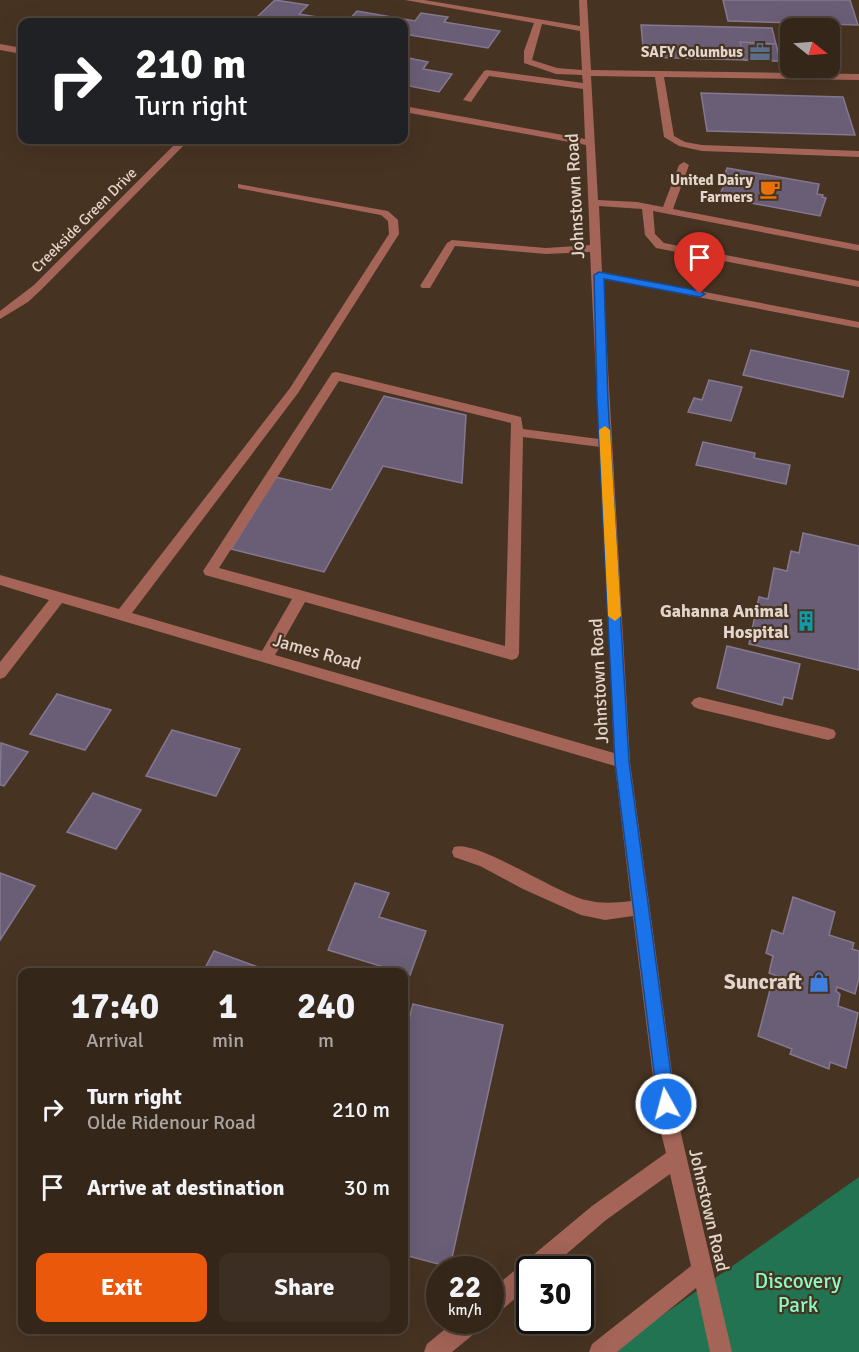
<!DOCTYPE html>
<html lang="en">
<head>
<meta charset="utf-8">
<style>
	body { margin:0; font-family:Signika,sans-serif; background:#3d2e23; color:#f1f3f6; height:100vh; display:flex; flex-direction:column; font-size:22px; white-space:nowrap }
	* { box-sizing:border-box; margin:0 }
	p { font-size:20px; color:#aaa5a2 }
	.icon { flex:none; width:33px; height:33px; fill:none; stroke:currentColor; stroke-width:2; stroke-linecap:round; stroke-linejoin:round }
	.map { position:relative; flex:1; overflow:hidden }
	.panel { position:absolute; left:18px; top:968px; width:390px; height:366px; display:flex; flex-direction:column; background:#35261a; border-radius:12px; box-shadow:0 6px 24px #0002,0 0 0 2px #4f4339 }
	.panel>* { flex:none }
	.hud { position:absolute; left:18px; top:18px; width:390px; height:126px; border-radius:12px; box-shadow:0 6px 24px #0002,0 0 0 2px #4f4339; background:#202124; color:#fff; overflow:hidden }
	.needle { width:39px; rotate:107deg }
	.controls { position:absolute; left:780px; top:18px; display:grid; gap:12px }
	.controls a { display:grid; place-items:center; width:60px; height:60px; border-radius:12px; background:#35261a; box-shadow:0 6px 24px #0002,0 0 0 2px #4f4339; font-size:30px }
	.speed { position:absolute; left:426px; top:1256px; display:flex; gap:12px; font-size:30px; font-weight:700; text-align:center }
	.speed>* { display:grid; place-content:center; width:78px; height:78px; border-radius:50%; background:#35261a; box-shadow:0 6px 24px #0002,0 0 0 2px #4f4339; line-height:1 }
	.speed small { font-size:15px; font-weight:400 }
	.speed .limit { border:3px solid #111; border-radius:9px; background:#fff; color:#111 }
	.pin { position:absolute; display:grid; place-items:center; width:51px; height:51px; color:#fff; margin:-62px -26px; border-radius:50% 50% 50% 0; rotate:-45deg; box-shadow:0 0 6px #0007 }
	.pin .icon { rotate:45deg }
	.me { position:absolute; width:66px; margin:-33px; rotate:353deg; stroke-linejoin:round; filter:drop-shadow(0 0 4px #0008) }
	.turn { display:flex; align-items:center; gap:21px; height:126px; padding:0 18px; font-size:27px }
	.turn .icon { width:78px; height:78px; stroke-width:2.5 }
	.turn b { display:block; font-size:42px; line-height:51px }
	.eta { display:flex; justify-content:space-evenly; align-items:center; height:102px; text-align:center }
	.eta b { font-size:36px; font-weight:700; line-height:42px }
	.cta { display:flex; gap:12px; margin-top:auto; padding:12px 18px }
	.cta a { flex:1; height:69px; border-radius:12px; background:#ea580c; color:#fff; font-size:24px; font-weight:700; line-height:69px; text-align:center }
	.cta a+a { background:#3d2e23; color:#f1f3f6 }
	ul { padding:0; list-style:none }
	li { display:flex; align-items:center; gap:18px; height:78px; padding:0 18px }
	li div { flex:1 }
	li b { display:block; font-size:22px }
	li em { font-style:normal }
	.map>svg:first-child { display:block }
	.green { fill:#227351 }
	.building { fill:#6a5e76; stroke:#847891; stroke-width:1.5 }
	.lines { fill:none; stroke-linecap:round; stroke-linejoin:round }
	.minor { fill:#a46458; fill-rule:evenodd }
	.route { fill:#1a73e8; stroke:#114b97; stroke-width:1.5 }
	.slow { fill:#f59e0b }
	.labels { text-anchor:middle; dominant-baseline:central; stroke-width:4.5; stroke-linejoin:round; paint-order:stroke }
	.far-poi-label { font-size:15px; font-weight:bold; fill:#e3d5cb; stroke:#473322; text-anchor:end }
	.far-street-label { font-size:15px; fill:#e3d5cb; stroke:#473322 }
	.street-label { font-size:18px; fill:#e3d5cb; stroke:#473322 }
	.poi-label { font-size:18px; font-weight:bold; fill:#e3d5cb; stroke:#473322; text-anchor:end }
	.near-poi-label { font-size:21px; font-weight:bold; fill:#e3d5cb; stroke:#473322; text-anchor:end }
	.near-park-label { font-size:21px; fill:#8afac5; stroke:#473322 }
</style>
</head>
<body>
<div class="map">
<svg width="859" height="1352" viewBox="0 0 859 1352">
	<rect width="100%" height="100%" fill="#473322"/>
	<path class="green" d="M859,1177V1352H610Z"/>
	<g class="building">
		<path d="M275,0L308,5L299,14L347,22L357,11L415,21L421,13L448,17L444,22L500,31L488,48L404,34V22H281L256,18Z"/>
		<path d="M723,0H850L858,25L728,21Z"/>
		<path d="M641,25L772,28L780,61L644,57Z"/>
		<path d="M740,42L776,44L780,61L744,60Z"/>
		<path d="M404,57L428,62L423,69L452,74L439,92L404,85Z"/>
		<path d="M701,93L843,97L855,135L707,131Z"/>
		<path d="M727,168L819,184L817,194L823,195L822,197L826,198L820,216L719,197L728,175L725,174Z"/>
		<path d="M751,350L849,371L843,397L743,375Z"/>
		<path d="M709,380L742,387L731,421L688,412L694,398L702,400Z"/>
		<path d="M384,396L466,415L462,483L383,466L324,572L231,549L276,477L331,490Z"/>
		<path d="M703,442L755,453L754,458L790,465L786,484L696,465Z"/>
		<path d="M803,533L859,546V670L749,644L759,597L768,599L774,568L787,571L791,551L799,553Z"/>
		<path d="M727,646L800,664L792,699L784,697L782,705L717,688Z"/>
		<path d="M57,694L111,710L85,750L30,734Z"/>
		<path d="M172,730L240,749L216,796L146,776Z"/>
		<path d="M1,743L28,752L4,786L0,785Z"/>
		<path d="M93,793L141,810L116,849L67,832Z"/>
		<path d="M0,873L35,886L0,940Z"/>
		<path d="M355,883L389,893L379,917L426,931L410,975L328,950Z"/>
		<path d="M793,897L835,912L829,935L854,943L852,949L859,951V978L855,994L837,987L836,991L840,994L838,1006L858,1013L846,1068L830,1062L829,1069L790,1054L792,1049L758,1036L771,986L777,989L780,977L769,973L773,956L766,953L772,930L783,934Z"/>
		<path d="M214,951L272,972H203Z"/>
		<path d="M413,1004L503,1025L450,1267L404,1255V1039Z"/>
	</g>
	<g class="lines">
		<g class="minor">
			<path d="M405,0H424L580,26L579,0H587L591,70L859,74V80L664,77L674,136L685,142L702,145L859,151V157L702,151L679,146L664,137L655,77L591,76L598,200L637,202L663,207L679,165L684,162L689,165L673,209L859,245V251L653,211L655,234L664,243L859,281V287L656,248L645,235L642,209L599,206L602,272L859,322V328L603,279L630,762L679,1125L732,1352H710L696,1288L617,1352H589L592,1344L691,1266L670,1174L606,1220L549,1269H530V1286L498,1313L490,1315V1291L592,1206L666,1153L659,1125L633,916L605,920L581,915L523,889L480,866L454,857L452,852L454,847C476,839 556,893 586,900C602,904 615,903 631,901L615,766L62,603L5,677L0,679V662L49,600L0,585V575L119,609L290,388L389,234L388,221L381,215L242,189L238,188V184L388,211L398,220L399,234L298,393L132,613L262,651L292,599L205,575L203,571L332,373L336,372L521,417L523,429L599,439L590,252L546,254L455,246L430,288H422L420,286L447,243L452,240L546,248L590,245L586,145L404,112V106L585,139L583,89L489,76L471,102L463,100L484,71L487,70L583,83L582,75L556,74L524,63V51L534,23ZM542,24L580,31L582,70L557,68L532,60ZM339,381L511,423L505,646L219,568ZM523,437L600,447L614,753L275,655L305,602L512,660L517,658L519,654Z"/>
			<path d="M0,44L22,48V54L0,50Z"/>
			<path d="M179,140H189L42,289L28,302L0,319V311L34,285Z"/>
			<path d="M699,697L828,728L834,730L836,734L834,738L828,740L699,709L694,707L691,703L694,699Z"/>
			<path d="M456,1320H484L481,1328L452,1352H424L427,1344Z"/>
		</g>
	</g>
	<path class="route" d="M599,272L700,291L705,294L700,297L604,279L608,401L629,762L675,1104L672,1110L666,1113L660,1110L658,1104L615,762L597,401L594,275Z"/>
	<path class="slow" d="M605,426L610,430L621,616L615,621L608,616L599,430Z"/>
	<defs>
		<g id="office-bare" transform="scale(1.62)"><path d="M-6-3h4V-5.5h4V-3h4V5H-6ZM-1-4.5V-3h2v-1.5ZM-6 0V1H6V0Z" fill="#5c6f8a" stroke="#473322" stroke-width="2.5" paint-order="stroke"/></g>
		<g id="cafe-bare" transform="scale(1.62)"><path d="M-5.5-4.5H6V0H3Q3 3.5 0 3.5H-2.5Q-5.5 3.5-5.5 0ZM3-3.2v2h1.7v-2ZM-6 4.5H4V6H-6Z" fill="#e8710a" stroke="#473322" stroke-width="2.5" paint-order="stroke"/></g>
		<g id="building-bare" transform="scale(1.62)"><path d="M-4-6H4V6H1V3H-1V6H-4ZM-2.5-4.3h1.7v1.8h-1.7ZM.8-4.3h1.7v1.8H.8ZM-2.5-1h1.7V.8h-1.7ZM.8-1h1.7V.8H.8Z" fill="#0f9aa8" stroke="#473322" stroke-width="2.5" paint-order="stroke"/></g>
		<g id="shop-bare" transform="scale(1.62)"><path d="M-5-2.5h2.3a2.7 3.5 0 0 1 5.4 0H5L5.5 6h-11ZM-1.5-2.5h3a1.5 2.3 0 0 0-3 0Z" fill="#3f7fe0" stroke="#473322" stroke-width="2.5" paint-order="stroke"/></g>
	</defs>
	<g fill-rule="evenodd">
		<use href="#office-bare" x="760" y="52"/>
		<use href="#cafe-bare" x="770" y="189"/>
		<use href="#building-bare" x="806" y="621"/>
		<use href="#shop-bare" x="819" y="982"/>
	</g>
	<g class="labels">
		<g class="far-poi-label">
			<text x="743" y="52">SAFY Columbus</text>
			<text x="753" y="180">United Dairy<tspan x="753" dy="17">Farmers</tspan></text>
		</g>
		<g class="far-street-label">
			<text transform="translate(84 220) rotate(-45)">Creekside Green Drive</text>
		</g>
		<g class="street-label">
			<text transform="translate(575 196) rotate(-93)">Johnstown Road</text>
			<text transform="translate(317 652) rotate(16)">James Road</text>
			<text transform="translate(599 681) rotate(-93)">Johnstown Road</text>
			<text transform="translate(709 1210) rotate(77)">Johnstown Road</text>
		</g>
		<g class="poi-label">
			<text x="789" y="611">Gahanna Animal<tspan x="789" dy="21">Hospital</tspan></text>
		</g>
		<g class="near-poi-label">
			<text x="802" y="982">Suncraft</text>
		</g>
		<g class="near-park-label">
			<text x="798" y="1281">Discovery<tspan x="798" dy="24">Park</tspan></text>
		</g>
	</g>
</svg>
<div class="controls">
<a><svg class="needle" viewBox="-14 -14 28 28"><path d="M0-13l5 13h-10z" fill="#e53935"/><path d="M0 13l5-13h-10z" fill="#aaa5a2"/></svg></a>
</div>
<div class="speed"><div>22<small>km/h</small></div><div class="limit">30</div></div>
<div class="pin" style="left:700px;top:294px;background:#d93025"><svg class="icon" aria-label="arrive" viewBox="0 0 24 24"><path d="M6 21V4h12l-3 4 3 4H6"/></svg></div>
<svg class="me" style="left:666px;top:1104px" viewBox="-20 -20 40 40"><circle r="17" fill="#1a73e8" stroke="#fff" stroke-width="3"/><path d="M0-11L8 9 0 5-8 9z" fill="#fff"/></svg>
<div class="hud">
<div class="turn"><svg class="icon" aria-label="right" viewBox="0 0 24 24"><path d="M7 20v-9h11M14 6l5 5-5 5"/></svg><div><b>210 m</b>Turn right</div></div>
</div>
<section class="panel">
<div class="eta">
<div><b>17:40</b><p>Arrival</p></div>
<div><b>1</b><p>min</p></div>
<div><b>240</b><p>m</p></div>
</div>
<ul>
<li><svg class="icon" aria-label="right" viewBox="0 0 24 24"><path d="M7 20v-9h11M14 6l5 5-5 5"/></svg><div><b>Turn right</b><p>Olde Ridenour Road</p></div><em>210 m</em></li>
<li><svg class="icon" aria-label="arrive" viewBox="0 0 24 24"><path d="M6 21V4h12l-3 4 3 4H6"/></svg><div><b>Arrive at destination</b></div><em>30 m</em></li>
</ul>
<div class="cta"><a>Exit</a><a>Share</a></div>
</section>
</div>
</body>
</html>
